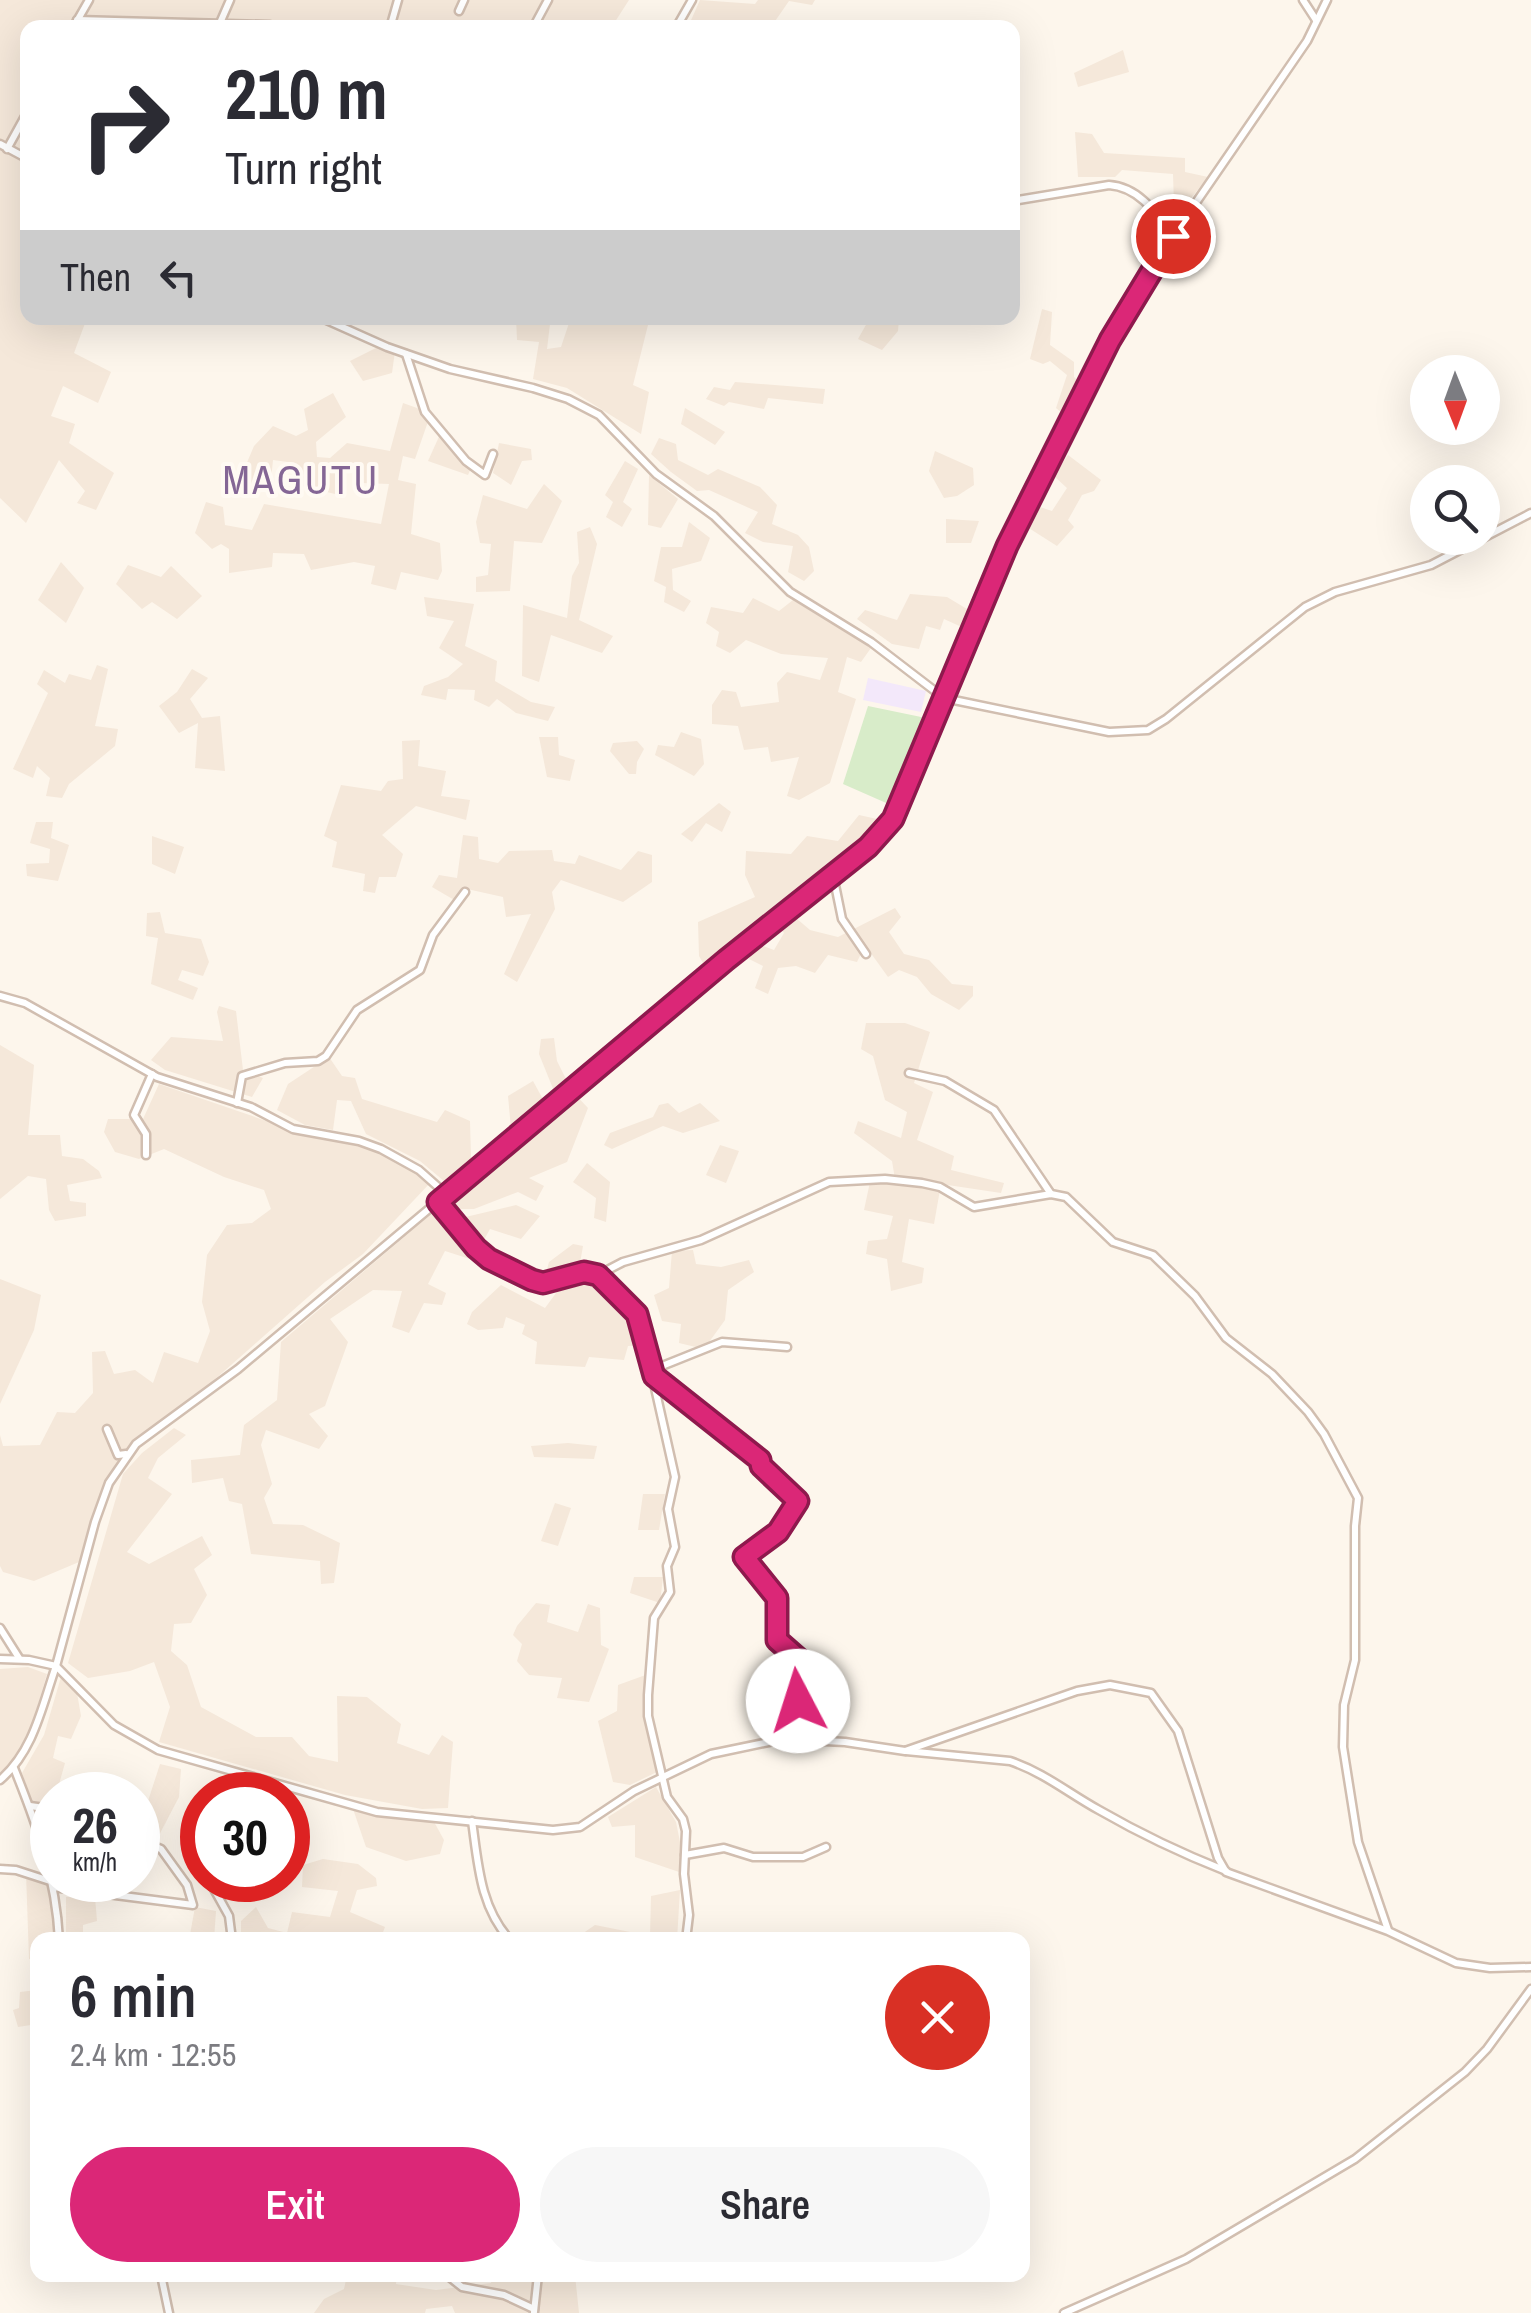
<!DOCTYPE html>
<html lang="en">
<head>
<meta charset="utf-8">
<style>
	body { margin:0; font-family:"Archivo Narrow",sans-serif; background:#f7f7f7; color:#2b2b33; height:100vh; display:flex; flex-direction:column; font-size:38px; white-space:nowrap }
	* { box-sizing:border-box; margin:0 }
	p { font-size:32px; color:#7c7c81 }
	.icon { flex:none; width:55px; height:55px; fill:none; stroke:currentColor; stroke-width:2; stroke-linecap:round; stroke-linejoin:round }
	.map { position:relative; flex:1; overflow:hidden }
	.details { position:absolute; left:30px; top:1932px; width:1000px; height:350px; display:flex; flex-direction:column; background:#fff; border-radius:20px; box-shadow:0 10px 40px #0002 }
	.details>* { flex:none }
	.top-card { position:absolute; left:20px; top:20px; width:1000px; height:305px; border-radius:20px; box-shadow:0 10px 40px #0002; background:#fff; color:#2b2b33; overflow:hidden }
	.needle { width:65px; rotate:179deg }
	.buttons { position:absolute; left:1410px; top:355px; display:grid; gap:20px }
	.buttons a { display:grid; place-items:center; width:90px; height:90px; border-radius:50%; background:#fff; box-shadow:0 10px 40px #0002; font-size:50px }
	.speed { position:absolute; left:30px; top:1772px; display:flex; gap:20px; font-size:50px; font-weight:700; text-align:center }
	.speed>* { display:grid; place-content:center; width:130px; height:130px; border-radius:50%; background:#fff; box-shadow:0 10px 40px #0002; line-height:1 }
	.speed small { font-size:25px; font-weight:400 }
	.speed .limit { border:15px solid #d22; background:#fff; color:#111 }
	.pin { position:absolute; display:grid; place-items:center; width:85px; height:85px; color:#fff; margin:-42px; border:5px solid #fff; border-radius:50%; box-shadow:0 2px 10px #0007 }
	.me { position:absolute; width:110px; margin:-55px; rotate:355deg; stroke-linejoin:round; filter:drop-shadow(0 0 8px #0008) }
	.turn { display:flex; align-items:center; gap:35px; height:210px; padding:0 40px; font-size:45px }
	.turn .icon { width:130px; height:130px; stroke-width:2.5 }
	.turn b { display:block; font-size:70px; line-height:85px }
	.then { display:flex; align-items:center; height:95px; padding:0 40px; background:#0003; gap:20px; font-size:38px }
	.round { display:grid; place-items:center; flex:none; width:105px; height:105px; border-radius:52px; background:#f7f7f7 }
	.summary { display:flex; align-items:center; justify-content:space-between; height:170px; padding:0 40px }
	h1 { font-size:60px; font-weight:600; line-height:75px }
	.primary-button { display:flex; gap:20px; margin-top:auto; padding:20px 40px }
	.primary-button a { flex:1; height:115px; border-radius:60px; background:#db2777; color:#fff; font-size:40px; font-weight:600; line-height:115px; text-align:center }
	.primary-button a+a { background:#f7f7f7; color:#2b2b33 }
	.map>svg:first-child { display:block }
	.residential { fill:#f5e8da }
	.education { fill:#f3e8fa }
	.green { fill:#d8ecc9 }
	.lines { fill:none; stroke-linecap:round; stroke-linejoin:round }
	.minor-casing { stroke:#d1beb0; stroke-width:11 }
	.minor { stroke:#fff; stroke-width:6 }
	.route-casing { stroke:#8e194d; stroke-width:25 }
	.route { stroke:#db2777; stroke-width:18 }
	.labels { text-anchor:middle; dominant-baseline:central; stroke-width:8; stroke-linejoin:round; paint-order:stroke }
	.quarter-label { font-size:40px; letter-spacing:2.5px; fill:#846695; stroke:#fffaf3 }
</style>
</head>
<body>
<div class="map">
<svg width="1531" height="2313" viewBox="0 0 1531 2313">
	<rect width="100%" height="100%" fill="#fdf6ec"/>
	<g class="residential">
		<path d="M0,0H629L611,28H28V318H87L74,353L111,372L98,403L63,386L51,416L75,424L69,443L114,473L96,510L77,503L85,491L59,460L26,523L0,498Z"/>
		<path d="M700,0L755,4L758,0H815L812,5L789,1L771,27H688Z"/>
		<path d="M1123,50L1129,72L1078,87L1074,73Z"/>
		<path d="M1075,132L1092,134L1104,153L1185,158V172L1208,177L1184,207L1174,205L1173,174L1122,170L1115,177H1078Z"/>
		<path d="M1042,309L1052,312L1050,345L1074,362V377L1083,385L1068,418L1056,408L1067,375L1050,361L1043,364L1030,359Z"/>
		<path d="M516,318L550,324L547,349L561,347L569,323L583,318H641L649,321L633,385L649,392L641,434L567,388L533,379L539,342L517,340Z"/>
		<path d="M845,318H895L899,320L898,331L882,350L858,339L867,323L845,324Z"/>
		<path d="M380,346L395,351L392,373L363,381L350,361Z"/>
		<path d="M735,382L825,389L823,404L768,398L764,409L729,402L724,406L706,399L714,387L730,390Z"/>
		<path d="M333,393L346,417L316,442L317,457L330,458L347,443L390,451L403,403L431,413L415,459L403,456L398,480L416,484L411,534L440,543L442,571L438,580L401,572L396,590L371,584L375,566L354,562L311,570L304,554L273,553L272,567L229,573V549L221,544L212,549L195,533L206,502L223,507L225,525L252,530L264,504L381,524L389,484L362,483L363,471L339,463L335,494L294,484L295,463L273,460L271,480L245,491L237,486L254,446L273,426L296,436L308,430L304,409Z"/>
		<path d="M685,408L725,432L715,445L681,424Z"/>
		<path d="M442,430L472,466L468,475L428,461Z"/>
		<path d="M659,438L676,444L678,460L708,475L718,469L760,487L777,505L772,524L798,535L809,547L814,571L804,581L788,572L793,546L763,542L745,533L758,512L709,490L697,491L671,472L651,454Z"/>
		<path d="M499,443L531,449L532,460L522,461L511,485L493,473Z"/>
		<path d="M935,451L973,468L974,485L957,496L944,498L929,471Z"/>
		<path d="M1068,455L1101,480L1094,491L1082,495L1068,520L1074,527L1057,546L1024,525V517L1034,505L1052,511L1067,488L1054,476Z"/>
		<path d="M625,461L638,469L623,502L632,509L622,527L606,517L613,502L605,495Z"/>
		<path d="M649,475L678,499L661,528L648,525Z"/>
		<path d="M544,484L562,501L542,543L514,541L510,591L476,592V577L488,575L491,544L480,543L476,522L483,495L527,509Z"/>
		<path d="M946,519L979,521L971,543H946Z"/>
		<path d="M689,522L710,538L701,561L672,569L673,590L691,601L684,612L664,602L666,587L654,581L661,547H682Z"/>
		<path d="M590,527L597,544L579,620L613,636L602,653L551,635L539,682L522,676L523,605L567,618L572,576L579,563L577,532Z"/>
		<path d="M61,562L84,588L66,623L38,600Z"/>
		<path d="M128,565L161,577L171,566L202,596L177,619L152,602L142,609L116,584Z"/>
		<path d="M910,594L947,597L972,612L966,629L944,619L940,630L926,626L919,649L892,644L857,619L865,610L897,620Z"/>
		<path d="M424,597L474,604L465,646L497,661L495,681L531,702L555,707L548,721L516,713L497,699L489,707L474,700L475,690L448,689L446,700L421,695L424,686L448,677L463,664L439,648L454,621L427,616Z"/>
		<path d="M753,598L779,611L793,600L871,648L861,662L847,657L838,692L856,699L830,783L799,800L787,796L799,757L771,762L768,747L744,750L738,726L712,724V705L722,690L736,692L741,707L779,702L777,683L787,672L820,680L828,658L781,654L746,640L730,653L716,646L719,632L706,623L711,607L743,613Z"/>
		<path d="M97,665L108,669L95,726L118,729L115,746L69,784L62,798L46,796L50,778L37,766L33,778L13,769L48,693L37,684L44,670L65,683L69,674L91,680Z"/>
		<path d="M192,669L208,678L190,699L202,718L220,716L225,771L195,768L198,723L179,733L159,706L177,692Z"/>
		<path d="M681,732L701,739L704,764L694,776L655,755L658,745L674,747Z"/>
		<path d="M539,737H558L559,755L575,760L570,781L547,777Z"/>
		<path d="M420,740L418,766L446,771L441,796L470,800L466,820L416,806L382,835L403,854L396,877H379L375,893L363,891L365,874L332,867L337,842L324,836L341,785L381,791L388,781L403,779L402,741Z"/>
		<path d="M637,741L644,749L637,762L636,774H629L610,751L613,743Z"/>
		<path d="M719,803L731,812L722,832L706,823L692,842L681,834Z"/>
		<path d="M859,815L886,821L863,845L758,922L706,968L699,956L698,922L755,897L745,875L746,851L791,854L807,836L838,841Z"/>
		<path d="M36,822H53L51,838L69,845L58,881L27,876L26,864L49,863L50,849L30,843Z"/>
		<path d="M463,835L478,837L479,859L498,863L509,851L552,850L554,861L575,864L579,855L621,870L638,851L652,855V882L623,902L561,880L552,892L555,909L517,982L504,974L531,914L506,917L503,897L467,889L456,901L432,887L439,875L457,878Z"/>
		<path d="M152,836L184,847L175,874L152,864Z"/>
		<path d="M895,908L901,917L889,932L904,954L929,960L952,984L973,986V996L959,1010L931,994L917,977L899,970L888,977L865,945L857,962L828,955L815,973L796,966L778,968L768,994L755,988L763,966L749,959L755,943L774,950L784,933L775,922L789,912L810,930L838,937Z"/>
		<path d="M160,912L165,933L201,939L209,962L203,976L182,970L178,980L198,988L193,1000L151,984L158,938L146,936L147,913Z"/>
		<path d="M219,1006L236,1011L243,1070L263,1078L252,1097L165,1070L151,1060L171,1037L223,1041L217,1012Z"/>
		<path d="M866,1023H905L930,1032L914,1083L933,1092L917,1140L954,1156L951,1170L1004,1183L1001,1193L941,1184L934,1224L909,1219L902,1262L924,1268L922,1283L891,1291L887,1259L866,1254L868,1241L887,1239L893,1216L864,1210L870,1182L895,1179L892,1161L854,1133L858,1121L901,1138L907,1112L885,1100L873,1056L861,1049Z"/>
		<path d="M554,1038L557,1061L568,1083L556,1096L539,1054L541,1039Z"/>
		<path d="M0,1045L34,1065L28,1135H60L62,1156L83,1159L99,1171L102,1178L67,1185L70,1201L86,1203V1216L55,1221L49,1210L46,1179L28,1176L0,1199Z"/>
		<path d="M329,1057L342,1076L355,1078L362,1099L437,1122L445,1110L470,1121L471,1158L444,1181L420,1161L366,1134L351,1101L337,1100L333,1130L305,1125L277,1110L288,1084Z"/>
		<path d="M533,1081L545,1103L511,1129L508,1096Z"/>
		<path d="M159,1084L319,1139L353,1142L384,1152L431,1182L363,1254L325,1282L171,1418L142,1434L111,1474L96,1508L79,1562L34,1581L3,1572L0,1566V1435L3,1446L40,1445L57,1412L75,1413L93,1393L92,1352L105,1351L114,1374L135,1370L153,1383L164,1352L198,1363L210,1331L202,1302L207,1255L227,1225L252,1223L271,1209L264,1190L224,1177L164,1149L139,1159L115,1152L104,1132L108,1119H143Z"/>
		<path d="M573,1092L588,1108L567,1162L529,1178L544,1186L536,1201L518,1192L474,1209H455L444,1196L501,1155Z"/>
		<path d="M668,1103L679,1113L700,1103L720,1121L683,1133L663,1126L612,1149L604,1145L610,1133L653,1117L659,1105Z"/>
		<path d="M720,1145L739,1151L726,1183L706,1175Z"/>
		<path d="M587,1163L610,1182L606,1222L594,1218L596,1198L573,1182Z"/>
		<path d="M516,1205L540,1216L521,1239L490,1229L473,1260L445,1251L428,1284L446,1293L442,1305L424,1303L409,1333L392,1327L402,1291L373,1290L330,1319L348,1342L325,1406L309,1414L328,1436L319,1449L266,1430L261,1445L272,1484L264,1498L273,1524L303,1525L340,1543L334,1583L321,1584L320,1561L251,1554L242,1504L229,1501L223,1478L192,1483L191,1460L240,1455L244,1425L277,1400L281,1342L437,1209L457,1219Z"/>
		<path d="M573,1244L583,1246L579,1269L605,1278L643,1331L646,1345L628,1346L624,1360L589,1357L585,1367L535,1364L537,1342L522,1334L525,1325L506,1317L503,1328L478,1330L467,1324L472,1312L501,1285L545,1308L562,1285L545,1277L549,1262Z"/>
		<path d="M693,1250L696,1264L721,1267L749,1260L754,1272L728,1290L725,1320L704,1349L679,1343L681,1324L662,1321L654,1295L669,1288L672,1251Z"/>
		<path d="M0,1279L41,1295L34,1330L0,1404Z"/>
		<path d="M174,1428L186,1435L158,1458L148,1478L172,1494L127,1552L149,1564L202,1536L212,1555L194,1569L207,1595L191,1623L174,1624L171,1651L187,1665L201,1707L256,1737H292L309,1756L338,1762L337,1696L367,1697L401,1724L397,1743L429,1755L442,1735L453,1742L448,1808L422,1809L345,1795L159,1742L170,1707L154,1662L130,1671L88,1678L68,1663L123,1474L142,1453Z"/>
		<path d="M568,1443L597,1446L594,1459L534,1457L531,1446Z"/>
		<path d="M643,1494H665L659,1530H638Z"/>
		<path d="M555,1503L571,1508L558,1546L541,1541Z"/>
		<path d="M634,1577H663L660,1603L630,1593Z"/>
		<path d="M536,1603L550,1605L547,1622L578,1632L588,1604L600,1608L601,1645L609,1649L589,1702L557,1698L562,1678L529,1675L517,1661L522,1644L513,1635L517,1626Z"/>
		<path d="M28,1667L47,1674L27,1742L0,1777V1669Z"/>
		<path d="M651,1673L646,1702L661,1770L630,1785L613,1782L598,1721L617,1711L618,1685Z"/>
		<path d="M61,1677L76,1687L81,1716L71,1739L58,1736L53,1758L65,1763L56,1795H52V1826L42,1829L22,1773L44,1735Z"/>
		<path d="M160,1764L181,1769L179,1797L156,1841L138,1832Z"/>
		<path d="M656,1787L676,1822L682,1852L679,1872L635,1857V1825L612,1827L608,1817Z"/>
		<path d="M352,1806L433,1820L444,1840L440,1854L406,1861L366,1847Z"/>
		<path d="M323,1859L358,1864L376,1878L377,1886L357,1890L350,1912L385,1927L380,1940L325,1932L300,1940H241V1921L256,1907L268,1928L287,1933L292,1912L330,1917L338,1891L302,1887L303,1865Z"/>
		<path d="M26,1873L49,1877L56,1913V1940H38L37,1960L29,1959Z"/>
		<path d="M680,1890L677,1940H573L595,1925L650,1936L651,1896Z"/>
		<path d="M66,1897H95L97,1921L83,1925V1938L87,1940H66Z"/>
		<path d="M195,1907L216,1911L214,1940H189Z"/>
		<path d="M37,1990V2024L18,2027L13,2010L19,2008L20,1992Z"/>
		<path d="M347,2275H397L396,2284L436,2290L491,2283L493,2275H575L579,2313H455L452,2306L426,2309L425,2313H314L324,2299L344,2289Z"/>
	</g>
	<path class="education" d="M868,678L926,691L921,712L863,700Z"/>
	<path class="green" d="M868,706L926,718L893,806L843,784Z"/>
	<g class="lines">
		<g class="minor-casing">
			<g id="minor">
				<path d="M1303,0L1316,20"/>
				<path d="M459,11L464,0"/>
				<path d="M77,20L270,25"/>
				<path d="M220,23L230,0"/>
				<path d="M73,28L89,0"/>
				<path d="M390,28L398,0"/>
				<path d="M533,28L548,0"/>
				<path d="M676,28L692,0"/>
				<path d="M0,144L28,159"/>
				<path d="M7,149L28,111"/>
				<path d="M1012,201L1109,185C1139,187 1156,213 1173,236"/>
				<path d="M322,318L387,347L450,369L533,388L568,399L599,415L656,474L714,516L790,592L871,642L944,698L1109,732L1148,730L1166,719L1305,607L1335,592L1431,565L1531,513"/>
				<path d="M406,354L425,412L466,461L485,475L493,454"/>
				<path d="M833,875L842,919L866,954"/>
				<path d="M0,996L25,1003L157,1077L251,1107L293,1129L359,1141L381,1149L419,1170L446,1194"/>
				<path d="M909,1073L945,1081L994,1110L1051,1194"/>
				<path d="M237,1103L242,1076L285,1063L318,1061L326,1056L357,1010L420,970L433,935L465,892"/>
				<path d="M146,1155V1134L134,1115L152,1074"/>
				<path d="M438,1201C461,1231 502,1283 544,1283C561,1283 576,1273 592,1272L598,1275L640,1321L675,1477L668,1509L675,1547L667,1566L670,1592L654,1618L648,1695V1716L667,1797L683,1819L686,1831L684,1874L689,1915L686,1940"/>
				<path d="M598,1275L623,1262L701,1240L829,1182L885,1179L922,1183L940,1187L974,1207L1051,1194L1066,1197L1113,1242L1153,1255L1195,1296L1226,1338L1272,1374L1308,1412L1324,1434L1358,1498L1355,1526V1660L1344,1705L1343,1747L1358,1842L1388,1930"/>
				<path d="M652,1370L722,1342L787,1347"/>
				<path d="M655,1376L760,1460L761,1466L798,1501L778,1532L744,1557L777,1598V1640L802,1663L793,1739"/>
				<path d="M107,1429L118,1455L126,1454"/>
				<path d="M0,1628L19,1658"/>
				<path d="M0,1659L29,1660L56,1666L95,1522L109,1483L136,1444L238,1369L726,960L869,847L900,807L1007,547L1110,340L1173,236L1307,41L1327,0"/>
				<path d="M906,1751L1010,1761C1045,1773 1068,1793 1099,1810C1139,1833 1183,1854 1226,1871"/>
				<path d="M14,1768C37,1825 56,1878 59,1940"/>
				<path d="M0,1780C34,1751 42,1706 56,1666L114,1725L158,1750L377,1812L553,1830L580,1827L634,1791L711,1754L783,1739L845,1742L905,1751L1077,1691L1110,1685L1151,1693L1178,1731L1218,1858L1226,1872L1388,1931L1456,1963L1490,1968L1531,1967"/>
				<path d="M30,1806L52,1809"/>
				<path d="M472,1821C478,1864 480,1907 510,1940"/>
				<path d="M685,1855L724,1848L753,1857H803L826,1847"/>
				<path d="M0,1869L16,1870L53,1882"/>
				<path d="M209,1880L229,1916L232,1940"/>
				<path d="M53,1887L193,1905L187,1885L161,1849L138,1839"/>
				<path d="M161,2275L169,2313"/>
				<path d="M447,2275L462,2287L504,2295L534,2309"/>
				<path d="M534,2312L538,2275"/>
				<path d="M1064,2313L1186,2259L1355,2159L1465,2072L1487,2049L1531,1989"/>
			</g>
		</g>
		<use href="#minor" class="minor"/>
	</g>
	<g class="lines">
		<g class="route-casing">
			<path id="route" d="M798,1701L802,1662L777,1640V1598L744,1557L778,1532L798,1501L761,1466L760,1460L654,1376L637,1314L598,1275L584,1272L543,1283L532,1280L489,1259L476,1248L438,1202L726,960L868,847L893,819L1007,546L1110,340L1173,236"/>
		</g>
		<use href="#route" class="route"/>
	</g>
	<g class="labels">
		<g class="quarter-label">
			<text x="301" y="479">MAGUTU</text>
		</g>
	</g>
</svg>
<div class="buttons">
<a><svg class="needle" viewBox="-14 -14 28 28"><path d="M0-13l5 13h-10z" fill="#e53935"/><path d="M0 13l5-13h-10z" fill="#7c7c81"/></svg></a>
<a><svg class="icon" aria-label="search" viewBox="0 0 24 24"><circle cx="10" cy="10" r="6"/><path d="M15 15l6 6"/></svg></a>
</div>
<div class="speed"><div>26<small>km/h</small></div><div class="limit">30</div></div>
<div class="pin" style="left:1173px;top:236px;background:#d93025"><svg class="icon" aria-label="arrive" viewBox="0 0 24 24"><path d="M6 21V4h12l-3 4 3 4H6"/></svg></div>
<svg class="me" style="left:798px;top:1701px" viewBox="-20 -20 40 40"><circle r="19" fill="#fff"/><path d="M0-13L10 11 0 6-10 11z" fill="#db2777"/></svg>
<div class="top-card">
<div class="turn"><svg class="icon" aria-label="right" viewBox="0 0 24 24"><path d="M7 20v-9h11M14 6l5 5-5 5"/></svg><div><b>210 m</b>Turn right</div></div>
<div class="then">Then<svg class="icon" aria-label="left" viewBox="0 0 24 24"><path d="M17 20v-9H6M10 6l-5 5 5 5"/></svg></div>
</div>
<section class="details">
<div class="summary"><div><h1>6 min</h1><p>2.4 km · 12:55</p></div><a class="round" style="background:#d93025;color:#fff"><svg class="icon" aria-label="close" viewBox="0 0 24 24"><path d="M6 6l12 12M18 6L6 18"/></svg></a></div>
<div class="primary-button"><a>Exit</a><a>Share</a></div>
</section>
</div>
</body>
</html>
